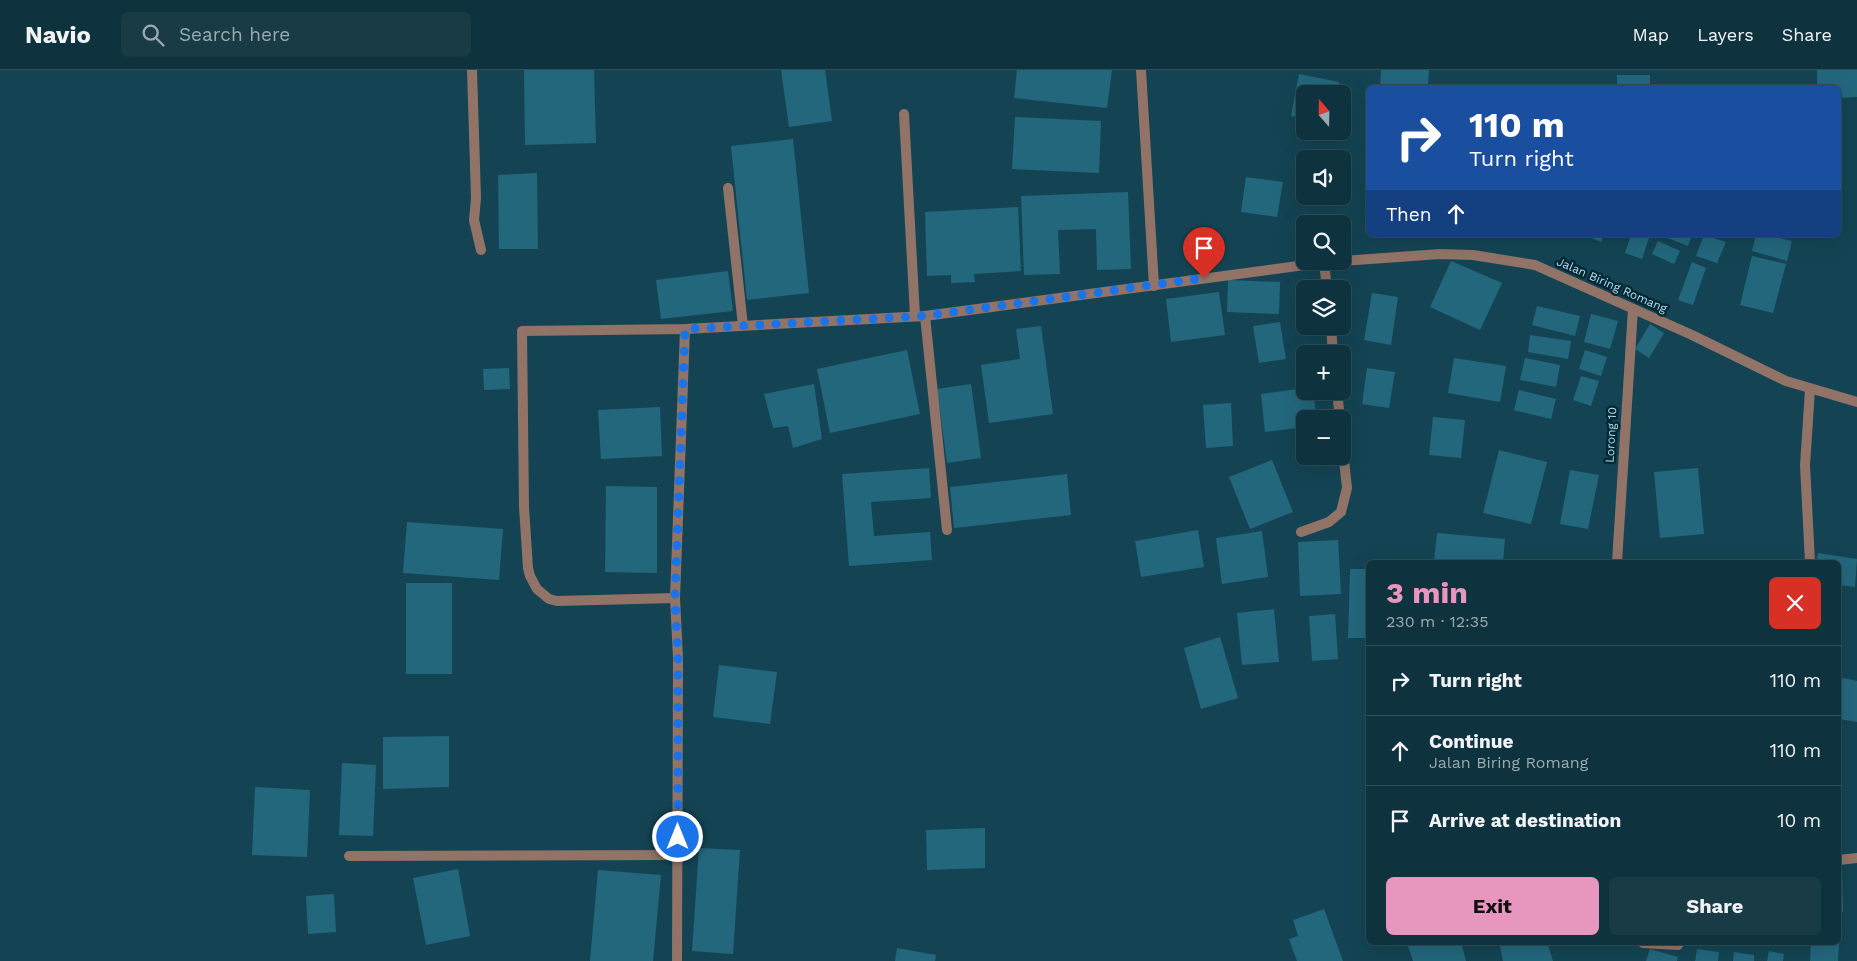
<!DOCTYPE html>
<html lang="en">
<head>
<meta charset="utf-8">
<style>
	body { margin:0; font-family:"Work Sans",sans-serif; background:#183b45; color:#f1f3f6; height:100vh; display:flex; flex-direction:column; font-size:19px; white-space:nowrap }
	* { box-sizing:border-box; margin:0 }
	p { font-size:16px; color:#9baab0 }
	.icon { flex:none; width:28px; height:28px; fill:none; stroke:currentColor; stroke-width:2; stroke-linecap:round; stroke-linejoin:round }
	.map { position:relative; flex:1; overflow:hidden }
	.side { position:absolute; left:1366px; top:490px; width:475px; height:385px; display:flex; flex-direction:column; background:#0f333e; border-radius:8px; box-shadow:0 5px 20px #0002,0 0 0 1px #2f4e58 }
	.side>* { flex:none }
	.hud { position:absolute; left:1366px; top:15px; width:475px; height:152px; border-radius:8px; box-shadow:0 5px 20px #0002,0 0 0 1px #2f4e58; background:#1a4fa0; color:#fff; overflow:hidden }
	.needle { width:32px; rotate:340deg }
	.tools { position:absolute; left:1296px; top:15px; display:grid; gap:10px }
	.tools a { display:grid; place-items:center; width:55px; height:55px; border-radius:8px; background:#0f333e; box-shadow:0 5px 20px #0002,0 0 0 1px #2f4e58; font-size:25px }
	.pin { position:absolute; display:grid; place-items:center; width:42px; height:42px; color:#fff; margin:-51px -21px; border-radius:50% 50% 50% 0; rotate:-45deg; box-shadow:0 0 5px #0007 }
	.pin .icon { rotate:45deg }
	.me { position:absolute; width:55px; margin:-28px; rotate:0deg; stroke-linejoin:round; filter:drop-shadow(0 0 4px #0008) }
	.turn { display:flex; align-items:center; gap:18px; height:105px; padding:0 20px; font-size:22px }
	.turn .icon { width:65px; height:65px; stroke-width:2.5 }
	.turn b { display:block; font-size:35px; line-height:42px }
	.then { display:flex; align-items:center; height:48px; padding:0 20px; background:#0003; gap:10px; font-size:19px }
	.round { display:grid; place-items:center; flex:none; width:52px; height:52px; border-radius:8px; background:#183b45 }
	.summary { display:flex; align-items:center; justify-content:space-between; height:85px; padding:0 20px }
	h1 { font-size:30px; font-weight:700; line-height:38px; color:#e797bd }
	.action { display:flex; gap:10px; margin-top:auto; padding:10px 20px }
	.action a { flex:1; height:58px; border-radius:8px; background:#e797bd; color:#111; font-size:20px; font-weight:700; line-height:58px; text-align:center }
	.action a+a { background:#183b45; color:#f1f3f6 }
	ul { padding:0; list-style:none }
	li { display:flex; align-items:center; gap:15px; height:70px; padding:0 20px; border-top:1px solid #2f4e58 }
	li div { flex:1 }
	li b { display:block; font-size:19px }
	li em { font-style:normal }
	header { display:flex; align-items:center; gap:30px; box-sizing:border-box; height:70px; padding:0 25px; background:#0f333e; border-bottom:1px solid #2f4e58 }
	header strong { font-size:24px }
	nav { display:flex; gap:28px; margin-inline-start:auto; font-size:18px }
	.search { width:350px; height:45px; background:#183b45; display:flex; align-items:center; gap:12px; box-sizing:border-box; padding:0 18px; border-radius:8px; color:#9baab0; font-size:19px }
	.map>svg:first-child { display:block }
	.building { fill:#23677c }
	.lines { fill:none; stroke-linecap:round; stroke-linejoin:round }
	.service { stroke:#917367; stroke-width:10 }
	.minor { stroke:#917367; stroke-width:10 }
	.route { stroke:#1a73e8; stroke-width:9; stroke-dasharray:0 16.2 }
	.labels { text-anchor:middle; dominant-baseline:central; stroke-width:5; stroke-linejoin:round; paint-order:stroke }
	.street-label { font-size:12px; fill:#b4dceb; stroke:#022935 }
</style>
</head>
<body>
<header>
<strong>Navio</strong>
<div class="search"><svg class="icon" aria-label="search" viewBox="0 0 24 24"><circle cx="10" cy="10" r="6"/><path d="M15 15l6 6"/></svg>Search here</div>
<nav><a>Map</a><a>Layers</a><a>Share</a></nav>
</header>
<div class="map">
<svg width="1857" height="891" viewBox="0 0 1857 891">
	<rect width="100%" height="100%" fill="#144453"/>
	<g class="building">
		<path d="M524,0H594L596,73L525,75Z"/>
		<path d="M781,0H825L832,51L789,57Z"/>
		<path d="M1017,0H1112L1107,38L1014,28Z"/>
		<path d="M1381,0H1429L1428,18H1380Z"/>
		<path d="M1817,0H1857V27L1839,28V18H1817Z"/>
		<path d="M1299,4L1339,12L1337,24H1305V49L1291,46Z"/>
		<rect x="1617" y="5" width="33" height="13"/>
		<path d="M1015,47L1101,51L1099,103L1012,99Z"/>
		<path d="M793,69L809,223L747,230L731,76Z"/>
		<path d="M537,103L538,179H499L498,105Z"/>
		<path d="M1246,107L1283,112L1277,147L1241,142Z"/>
		<path d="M1128,122L1131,199L1097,200L1096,159L1058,160L1060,204L1024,205L1021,126Z"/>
		<path d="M1018,137L1021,201L974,204L975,212L951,213V205L927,206L925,142Z"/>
		<path d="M1585,165H1604L1601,172Z"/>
		<path d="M1631,165H1650L1642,189L1625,183Z"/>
		<path d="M1660,165H1692L1688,176Z"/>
		<path d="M1704,165L1726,172L1717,193L1696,186Z"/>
		<path d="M1756,165H1766L1792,171L1787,191L1752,181Z"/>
		<path d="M1658,171L1680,181L1674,194L1652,184Z"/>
		<path d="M1752,186L1786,194L1773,243L1740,235Z"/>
		<path d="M1451,191L1502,213L1480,260L1430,237Z"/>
		<path d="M1692,192L1706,198L1693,235L1678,230Z"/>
		<path d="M728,201L733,241L661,249L656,210Z"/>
		<path d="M1228,210L1280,212L1279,244L1227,242Z"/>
		<path d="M1219,222L1225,265L1171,272L1166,229Z"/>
		<path d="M1372,223L1398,227L1391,275L1364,270Z"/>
		<path d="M1537,236L1580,246L1575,266L1532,255Z"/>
		<path d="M1591,244L1618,251L1610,279L1584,272Z"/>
		<path d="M1280,252L1286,289L1259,293L1253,256Z"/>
		<path d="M1650,254L1664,263L1649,288L1635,279Z"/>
		<path d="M1041,256L1053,344L989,353L981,295L1020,289L1016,259Z"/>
		<path d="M1530,265L1571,271L1568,289L1528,282Z"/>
		<path d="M907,280L920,344L830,363L817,299Z"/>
		<path d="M1585,280L1607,287L1601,306L1579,299Z"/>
		<path d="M1454,288L1506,296L1500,332L1448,323Z"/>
		<path d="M1525,288L1560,295L1556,317L1520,310Z"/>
		<path d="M509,298L510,319L484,320L483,299Z"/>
		<path d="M1367,298L1395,302L1389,338L1362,334Z"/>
		<path d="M1581,306L1599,311L1591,336L1573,330Z"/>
		<path d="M814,314L822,369L793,378L788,356L773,358L764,324Z"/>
		<path d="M971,314L981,388L947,393L937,319Z"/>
		<path d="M1305,318V321H1313L1317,349H1305V357L1265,362L1261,324Z"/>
		<path d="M1519,320L1556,329L1551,349L1514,340Z"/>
		<path d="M1231,333L1233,376L1206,378L1203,335Z"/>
		<path d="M660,337L662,386L601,389L598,340Z"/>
		<path d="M1433,347L1465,350L1461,388L1429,385Z"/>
		<path d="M1499,380L1547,392L1531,454L1483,443Z"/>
		<path d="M1272,390L1293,442L1250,459L1229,407Z"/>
		<path d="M929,398L931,428L871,432L874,466L930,462L932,490L849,496L842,404Z"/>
		<path d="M1698,398L1704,464L1660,468L1654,402Z"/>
		<path d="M1570,400L1599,405L1588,459L1560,454Z"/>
		<path d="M1067,404L1071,445L954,458L950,417Z"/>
		<path d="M606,416L657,417V503L605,502Z"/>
		<path d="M407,452L503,459L499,510L403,503Z"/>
		<path d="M1198,460L1204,497L1141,507L1135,471Z"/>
		<path d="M1262,461L1268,507L1222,514L1216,468Z"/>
		<path d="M1437,463L1505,469L1503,492H1434Z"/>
		<path d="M1338,470L1341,524L1300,526L1298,472Z"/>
		<path d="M1818,483L1857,489L1855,517L1839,515V492H1816Z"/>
		<path d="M1350,499H1369V568H1348Z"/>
		<rect x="406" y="513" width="46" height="91"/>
		<path d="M1274,539L1279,592L1242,595L1237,543Z"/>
		<path d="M1335,544L1338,589L1312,591L1309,546Z"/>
		<path d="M1220,567L1238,628L1201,639L1184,578Z"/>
		<path d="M719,595L777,602L770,654L713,647Z"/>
		<path d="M1839,607L1857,611V652L1839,649Z"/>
		<path d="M449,666V717L383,719V667Z"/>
		<path d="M342,693L376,695L373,766L339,765Z"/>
		<path d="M255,717L310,720L307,787L252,785Z"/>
		<path d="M985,758V798L927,800L926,760Z"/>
		<path d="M699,778L740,780L733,884L692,881Z"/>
		<path d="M1839,798H1842L1843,842H1839Z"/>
		<path d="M458,799L470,866L426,875L413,808Z"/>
		<path d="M598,800L661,805L653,891H590Z"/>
		<path d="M334,824L336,862L308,864L306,826Z"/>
		<path d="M1324,839L1343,891H1297L1289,869L1298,866L1293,850Z"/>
		<path d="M1421,872H1461L1466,891H1413L1408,876Z"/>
		<path d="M1499,872H1547L1553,891H1503Z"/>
		<path d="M1811,872L1839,873L1838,891H1810Z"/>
		<path d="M897,878L936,885L935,891H895Z"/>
		<path d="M1650,879L1678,887L1677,891H1646Z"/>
		<path d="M1697,879L1719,882L1718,891H1695Z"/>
		<path d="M1769,881L1784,884L1783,891H1767Z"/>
		<path d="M1734,882L1754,885V891H1733Z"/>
	</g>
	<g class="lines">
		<g class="service">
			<path d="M904,44L915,246"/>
			<path d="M728,118L743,256"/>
		</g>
		<g class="minor">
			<path d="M472,0L476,128L474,150L481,180"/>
			<path d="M1141,0L1154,216"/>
			<path d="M1342,191L1440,184L1473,185L1535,195L1692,265L1786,311L1857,332"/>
			<path d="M1324,192L1327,219"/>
			<path d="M925,246L947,460"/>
			<path d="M1331,256L1333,284"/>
			<path d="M1810,320L1805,395L1810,492"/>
			<path d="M1337,321L1340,349"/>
			<path d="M1301,462L1329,452L1341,442L1347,418L1342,372"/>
			<path d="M1617,492L1633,239"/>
			<path d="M675,528L557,531L549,529L537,519L530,506L528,498L524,437L522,261L685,259L925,246L1335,191"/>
			<path d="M349,786L678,785"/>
			<path d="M1839,790L1857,788"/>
			<path d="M1643,873L1678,875L1679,872"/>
			<path d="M677,891L678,588L675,528L685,259"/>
		</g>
	</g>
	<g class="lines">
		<path class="route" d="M678,767V588L675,528L685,259L925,246L1204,208"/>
	</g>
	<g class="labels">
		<g class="street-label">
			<text transform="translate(1612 215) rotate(24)">Jalan Biring Romang</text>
			<text transform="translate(1611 365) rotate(-87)">Lorong 10</text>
		</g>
	</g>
</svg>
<div class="tools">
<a><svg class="needle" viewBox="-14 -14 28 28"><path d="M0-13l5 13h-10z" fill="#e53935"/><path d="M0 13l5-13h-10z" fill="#9baab0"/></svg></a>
<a><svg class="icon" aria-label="sound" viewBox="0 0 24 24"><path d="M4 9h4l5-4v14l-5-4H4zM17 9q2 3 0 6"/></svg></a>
<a><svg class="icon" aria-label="search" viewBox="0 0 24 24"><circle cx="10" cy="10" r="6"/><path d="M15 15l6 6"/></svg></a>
<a><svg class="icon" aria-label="layers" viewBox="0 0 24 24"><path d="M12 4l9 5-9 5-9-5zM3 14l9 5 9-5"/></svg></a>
<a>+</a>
<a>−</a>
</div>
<div class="pin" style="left:1204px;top:208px;background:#d93025"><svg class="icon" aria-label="arrive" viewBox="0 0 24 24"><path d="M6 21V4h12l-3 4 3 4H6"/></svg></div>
<svg class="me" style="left:678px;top:767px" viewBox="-20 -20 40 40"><circle r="17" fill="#1a73e8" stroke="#fff" stroke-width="3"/><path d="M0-11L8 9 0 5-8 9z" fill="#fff"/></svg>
<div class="hud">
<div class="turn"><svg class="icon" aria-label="right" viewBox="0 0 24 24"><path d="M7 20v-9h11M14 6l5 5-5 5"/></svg><div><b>110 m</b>Turn right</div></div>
<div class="then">Then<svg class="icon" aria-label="ahead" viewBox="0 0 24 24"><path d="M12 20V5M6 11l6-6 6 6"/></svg></div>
</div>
<section class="side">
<div class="summary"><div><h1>3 min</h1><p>230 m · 12:35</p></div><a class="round" style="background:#d93025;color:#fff"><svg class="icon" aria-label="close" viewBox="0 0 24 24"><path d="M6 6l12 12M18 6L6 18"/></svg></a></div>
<ul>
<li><svg class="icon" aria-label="right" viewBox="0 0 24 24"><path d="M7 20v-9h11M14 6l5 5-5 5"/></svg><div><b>Turn right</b></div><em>110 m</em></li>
<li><svg class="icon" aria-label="ahead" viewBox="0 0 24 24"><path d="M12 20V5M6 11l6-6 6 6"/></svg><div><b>Continue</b><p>Jalan Biring Romang</p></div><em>110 m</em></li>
<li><svg class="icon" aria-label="arrive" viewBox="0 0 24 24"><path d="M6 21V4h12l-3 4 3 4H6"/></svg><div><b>Arrive at destination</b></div><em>10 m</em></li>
</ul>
<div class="action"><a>Exit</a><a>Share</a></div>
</section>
</div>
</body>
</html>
